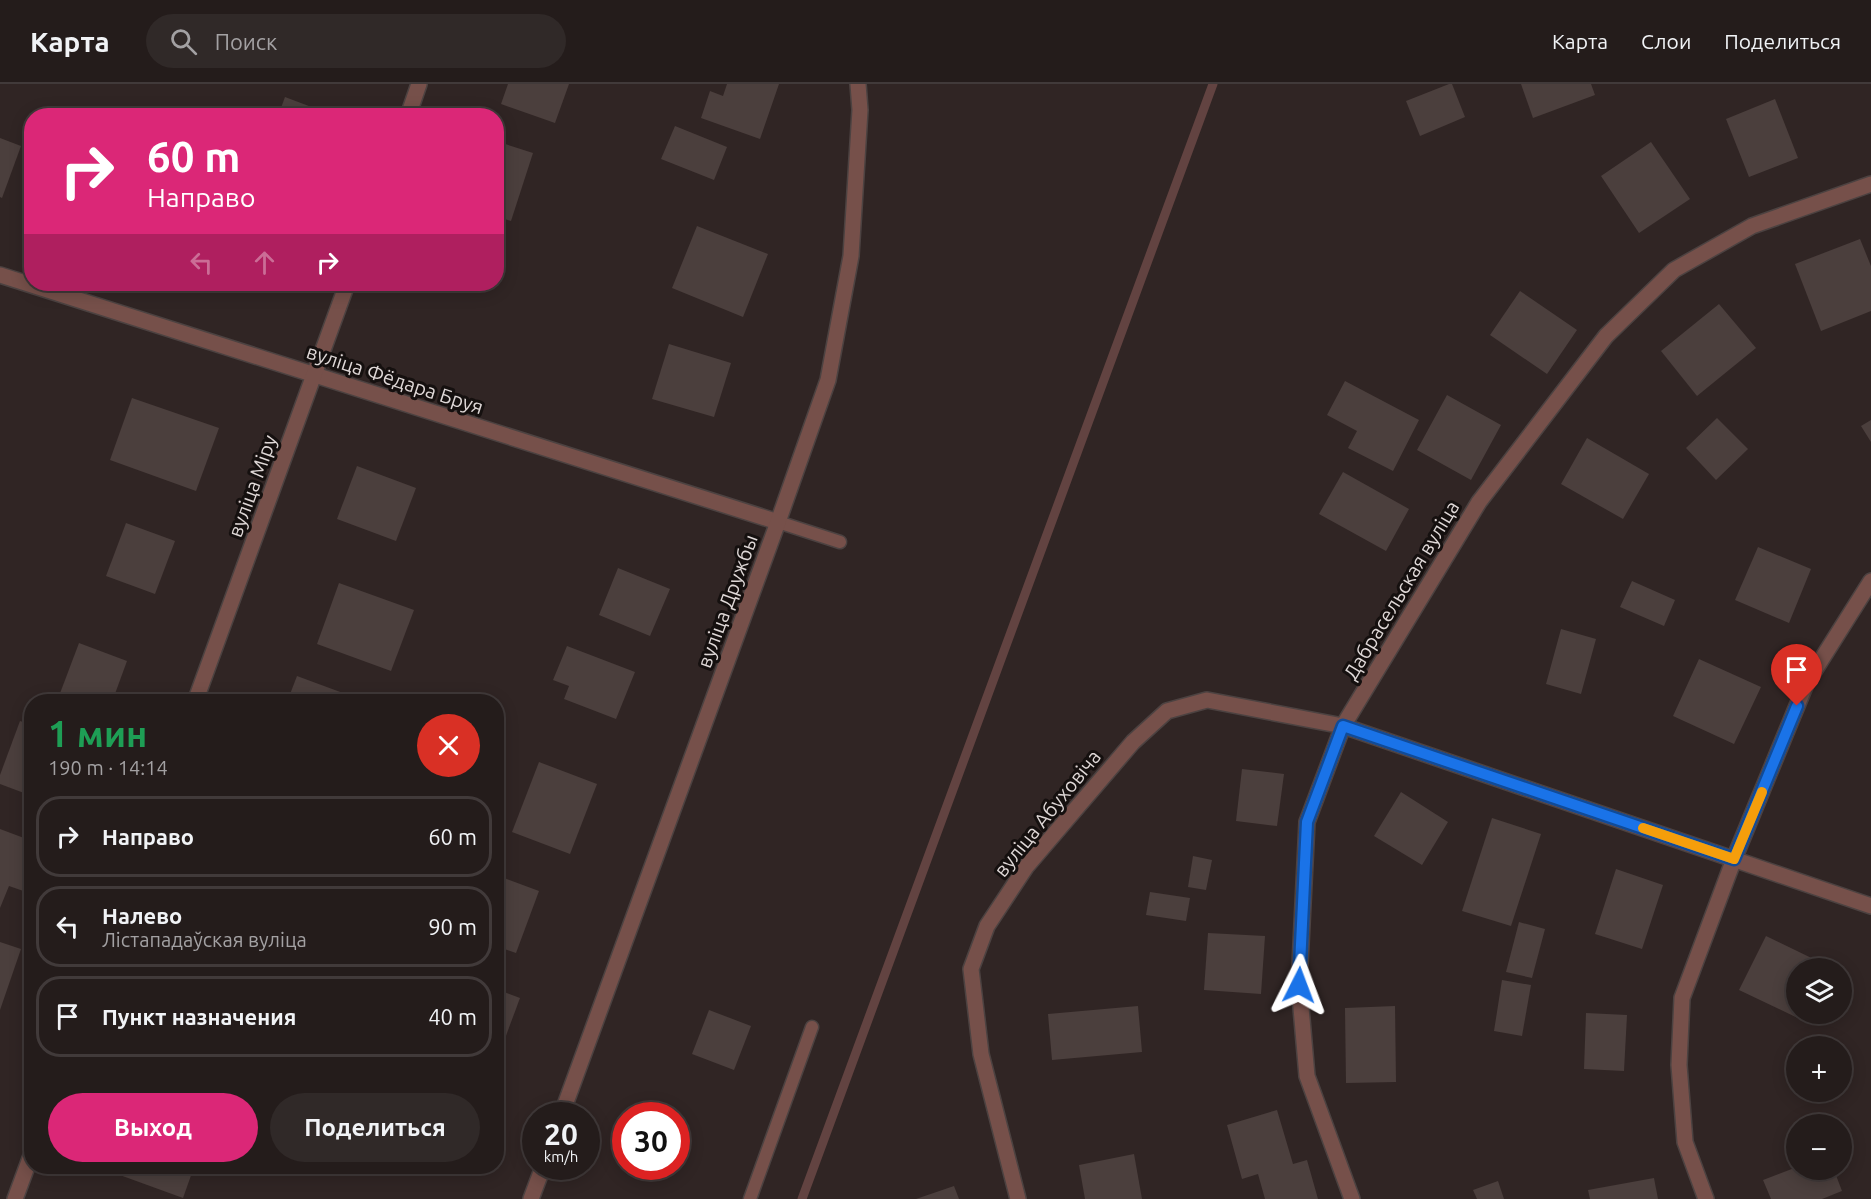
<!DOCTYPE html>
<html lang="ru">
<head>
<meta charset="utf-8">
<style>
	body { margin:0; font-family:Ubuntu,sans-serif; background:#302928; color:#f1f3f6; height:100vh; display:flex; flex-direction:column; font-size:22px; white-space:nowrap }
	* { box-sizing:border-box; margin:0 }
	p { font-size:20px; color:#a3a1a3 }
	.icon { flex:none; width:33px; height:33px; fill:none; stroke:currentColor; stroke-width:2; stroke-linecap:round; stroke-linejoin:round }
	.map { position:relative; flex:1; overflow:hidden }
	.panel { position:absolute; left:24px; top:610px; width:480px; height:480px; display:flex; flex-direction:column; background:#241c1b; border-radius:24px; box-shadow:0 3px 15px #0003,0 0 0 2px #413a3a }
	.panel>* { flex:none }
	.hud { position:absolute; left:24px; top:24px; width:480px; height:183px; border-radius:24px; box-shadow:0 3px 15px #0003,0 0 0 2px #413a3a; background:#db2777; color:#fff; overflow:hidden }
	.tools { position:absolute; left:1786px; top:874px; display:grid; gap:12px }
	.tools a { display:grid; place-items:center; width:66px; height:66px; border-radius:50%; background:#241c1b; box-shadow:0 3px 15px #0003,0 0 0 2px #413a3a; font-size:30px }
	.speed { position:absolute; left:522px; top:1018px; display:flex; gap:12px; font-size:30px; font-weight:700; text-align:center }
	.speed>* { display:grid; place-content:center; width:78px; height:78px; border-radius:50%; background:#241c1b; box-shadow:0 3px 15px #0003,0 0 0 2px #413a3a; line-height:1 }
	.speed small { font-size:15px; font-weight:400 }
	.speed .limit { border:9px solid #d22; background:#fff; color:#111 }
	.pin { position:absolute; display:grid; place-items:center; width:51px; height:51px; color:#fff; margin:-62px -26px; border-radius:50% 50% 50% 0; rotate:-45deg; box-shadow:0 0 6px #0007 }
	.pin .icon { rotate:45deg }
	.me { position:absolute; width:66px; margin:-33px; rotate:3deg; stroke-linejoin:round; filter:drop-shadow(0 0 4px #0008) }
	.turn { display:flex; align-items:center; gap:21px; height:126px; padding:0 24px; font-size:27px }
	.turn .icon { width:78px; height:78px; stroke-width:2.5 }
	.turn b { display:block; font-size:42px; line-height:51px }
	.lanes { display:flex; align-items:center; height:57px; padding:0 24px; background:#0003; justify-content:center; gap:30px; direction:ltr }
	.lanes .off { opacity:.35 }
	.round { display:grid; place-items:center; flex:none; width:63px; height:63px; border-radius:32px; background:#302928 }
	.head { display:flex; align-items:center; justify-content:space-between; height:102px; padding:0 24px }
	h1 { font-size:36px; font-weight:600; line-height:45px; color:#1e9e55 }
	.primary-button { display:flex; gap:12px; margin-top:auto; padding:12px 24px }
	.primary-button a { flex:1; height:69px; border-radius:36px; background:#db2777; color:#fff; font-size:24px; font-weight:600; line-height:69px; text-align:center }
	.primary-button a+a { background:#302928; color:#f1f3f6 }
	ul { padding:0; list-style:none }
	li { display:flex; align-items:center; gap:18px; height:81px; margin:0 12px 9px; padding:0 12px; border:3px solid #413a3a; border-radius:24px }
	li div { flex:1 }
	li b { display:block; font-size:22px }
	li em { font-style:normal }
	header { display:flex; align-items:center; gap:36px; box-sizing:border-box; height:84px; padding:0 30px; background:#241c1b; border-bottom:2px solid #413a3a }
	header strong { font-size:28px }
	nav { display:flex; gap:33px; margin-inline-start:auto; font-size:21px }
	.search { width:420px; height:54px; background:#302928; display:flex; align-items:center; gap:15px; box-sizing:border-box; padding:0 21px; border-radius:33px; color:#a3a1a3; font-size:22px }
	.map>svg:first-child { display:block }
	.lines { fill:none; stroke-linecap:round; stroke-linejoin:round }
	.stream { stroke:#624341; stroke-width:9 }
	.building { fill:#4b3f3d }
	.service-casing { stroke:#4c4241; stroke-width:15 }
	.minor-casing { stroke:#4c4241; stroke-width:18 }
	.service { stroke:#76504a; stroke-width:12 }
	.minor { stroke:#76504a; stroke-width:15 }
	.route-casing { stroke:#114b97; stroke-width:15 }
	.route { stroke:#1a73e8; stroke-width:10 }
	.slow { stroke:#f59e0b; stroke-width:10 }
	.labels { text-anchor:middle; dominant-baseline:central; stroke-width:6; stroke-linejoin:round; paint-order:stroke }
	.street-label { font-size:20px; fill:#dfd8d7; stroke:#15100f }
</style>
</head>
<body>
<header>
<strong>Карта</strong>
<div class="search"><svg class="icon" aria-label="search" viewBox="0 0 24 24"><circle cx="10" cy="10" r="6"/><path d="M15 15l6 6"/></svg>Поиск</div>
<nav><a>Карта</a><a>Слои</a><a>Поделиться</a></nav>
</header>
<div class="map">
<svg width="1871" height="1115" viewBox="0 0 1871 1115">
	<rect width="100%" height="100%" fill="#302524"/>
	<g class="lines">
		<path class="stream" d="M802,1115L1213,0"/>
	</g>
	<g class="building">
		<path d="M508,0H569L555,39L501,20Z"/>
		<path d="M727,0H779L760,55L701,34L710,7L723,12Z"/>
		<path d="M1449,0H1452L1465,33L1420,52L1406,17Z"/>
		<path d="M1521,0H1591L1595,11L1533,34Z"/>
		<path d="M285,13L330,30V32H278Z"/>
		<path d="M1775,15L1798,74L1749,93L1726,35Z"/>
		<path d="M675,42L727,63L714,96L661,75Z"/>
		<path d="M0,54L21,62L2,114L0,113Z"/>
		<path d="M496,57L533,69L511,137L496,132Z"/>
		<path d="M1651,58L1690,115L1639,149L1601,92Z"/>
		<path d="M697,142L768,170L743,233L672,204Z"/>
		<path d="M1860,155L1871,182V227L1821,247L1795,180Z"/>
		<path d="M1520,207L1577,246L1547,290L1490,251Z"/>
		<path d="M1719,220L1756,264L1697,312L1661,267Z"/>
		<path d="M669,260L731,279L714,333L652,315Z"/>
		<path d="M1345,297L1419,336L1393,387L1348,364L1357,347L1327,331Z"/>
		<path d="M1447,311L1501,341L1471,396L1417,366Z"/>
		<path d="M132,314L219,344L196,407L110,376Z"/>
		<path d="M1717,334L1748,365L1716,396L1686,364Z"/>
		<path d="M1871,336V358L1861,342Z"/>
		<path d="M1587,354L1649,390L1623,435L1561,400Z"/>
		<path d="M357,382L416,404L396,457L337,435Z"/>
		<path d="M1343,388L1409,425L1386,467L1319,430Z"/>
		<path d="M126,439L175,457L155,510L106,492Z"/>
		<path d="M1758,463L1811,485L1789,539L1735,516Z"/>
		<path d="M618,484L670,505L650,552L599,531Z"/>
		<path d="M1632,497L1675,516L1664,542L1620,523Z"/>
		<path d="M339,499L414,526L391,587L317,560Z"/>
		<path d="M1561,545L1596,555L1581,610L1546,600Z"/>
		<path d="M79,559L127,577L112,618H75L59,612Z"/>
		<path d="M567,562L635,588L616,635L564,615L569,602L553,596Z"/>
		<path d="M1699,575L1761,603L1734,660L1673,632Z"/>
		<path d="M297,592L343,609L340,618H287Z"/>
		<path d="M20,637L32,641V712L0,700V691Z"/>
		<path d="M539,678L597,700L570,770L512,748Z"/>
		<path d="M1242,685L1284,690L1277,742L1236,737Z"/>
		<path d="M1401,708L1448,738L1422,781L1374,752Z"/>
		<path d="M1492,734L1541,750L1511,842L1462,827Z"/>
		<path d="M0,745L32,757V810L9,802L0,824Z"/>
		<path d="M1193,772L1212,776L1206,806L1188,803Z"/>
		<path d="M1616,785L1663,801L1642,865L1595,850Z"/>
		<path d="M496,791L539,807L516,869L496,862Z"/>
		<path d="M1150,808L1190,814L1186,837L1146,831Z"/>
		<path d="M1519,838L1545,845L1532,894L1506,888Z"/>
		<path d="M1208,849L1265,852L1261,910L1204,906Z"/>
		<path d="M1766,852L1830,883V885H1797V930H1807L1804,937L1739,906Z"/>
		<path d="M0,858L21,865L0,926Z"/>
		<path d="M1502,896L1531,901L1522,952L1494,947Z"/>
		<path d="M496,905L520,914L497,976H496Z"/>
		<path d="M1138,922L1142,968L1052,976L1048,930Z"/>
		<path d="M1395,922L1396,998L1346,999L1345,924Z"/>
		<path d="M709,926L751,942L734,986L692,970Z"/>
		<path d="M1586,929L1627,931L1624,987L1584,985Z"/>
		<path d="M1277,1026L1293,1080L1307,1076L1318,1115H1265L1258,1090L1242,1095L1227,1041Z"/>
		<path d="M1134,1070L1142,1115H1085L1079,1081Z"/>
		<path d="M120,1083H194L183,1114L117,1090Z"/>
		<path d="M1797,1083V1086H1834L1842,1107L1822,1115H1771L1763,1096Z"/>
		<path d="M1654,1094L1658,1115H1590L1588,1106Z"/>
		<path d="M1498,1097L1504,1115H1477L1473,1106Z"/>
		<path d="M954,1102L959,1115H916Z"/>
	</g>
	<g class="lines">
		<g class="service-casing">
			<g id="service">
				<path d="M778,438L840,458"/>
				<path d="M750,1115L812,943"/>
			</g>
		</g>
		<g class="minor-casing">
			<g id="minor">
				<path d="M408,32L419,0"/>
				<path d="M0,191L778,438"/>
				<path d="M195,618L347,200"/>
				<path d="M561,1032L778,438L828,296L851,172L860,26L858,0"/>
				<path d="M15,1115L32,1069"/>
				<path d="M531,1115L543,1083"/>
				<path d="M1018,1115L981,970L971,885L987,842L1026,783L1133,658L1167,627L1207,616L1343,642L1871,822"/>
				<path d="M1352,1115L1307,992L1299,901L1307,738L1343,642L1479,418L1606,252L1674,186L1752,142L1871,100"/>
				<path d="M1706,1115L1685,1058L1679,981L1682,914L1734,775L1806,600L1871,497"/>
			</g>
		</g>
		<use href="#service" class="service"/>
		<use href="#minor" class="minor"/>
	</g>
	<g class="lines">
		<g class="route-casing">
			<path id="route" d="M1299,901L1307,738L1343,642L1734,775L1797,622"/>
		</g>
		<use href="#route" class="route"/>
		<path class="slow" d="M1643,744L1734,775L1762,708"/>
	</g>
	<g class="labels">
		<g class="street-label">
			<text transform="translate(395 295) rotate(18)">вуліца Фёдара Бруя</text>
			<text transform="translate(252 402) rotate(-70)">вуліца Міру</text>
			<text transform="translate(1401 506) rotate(-59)">Дабрасельская вуліца</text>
			<text transform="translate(727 517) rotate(-70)">вуліца Дружбы</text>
			<text transform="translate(1047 729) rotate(-51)">вуліца Абуховіча</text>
		</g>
	</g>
</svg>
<div class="tools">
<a><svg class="icon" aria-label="layers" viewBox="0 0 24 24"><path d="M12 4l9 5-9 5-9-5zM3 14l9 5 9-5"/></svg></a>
<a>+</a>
<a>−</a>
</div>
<div class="speed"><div>20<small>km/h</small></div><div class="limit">30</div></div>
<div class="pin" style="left:1797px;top:622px;background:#d93025"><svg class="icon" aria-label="arrive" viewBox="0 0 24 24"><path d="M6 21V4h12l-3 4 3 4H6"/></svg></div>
<svg class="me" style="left:1299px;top:901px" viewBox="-20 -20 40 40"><path d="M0-17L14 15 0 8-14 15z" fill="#1a73e8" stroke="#fff" stroke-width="4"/></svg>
<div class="hud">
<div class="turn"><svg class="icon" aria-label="right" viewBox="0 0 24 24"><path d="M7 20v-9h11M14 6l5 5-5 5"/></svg><div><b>60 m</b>Направо</div></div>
<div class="lanes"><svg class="icon off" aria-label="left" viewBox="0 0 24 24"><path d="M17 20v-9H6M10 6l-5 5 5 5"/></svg><svg class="icon off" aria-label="ahead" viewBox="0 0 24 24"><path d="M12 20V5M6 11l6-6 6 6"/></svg><svg class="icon" aria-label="right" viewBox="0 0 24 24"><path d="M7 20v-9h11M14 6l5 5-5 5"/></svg></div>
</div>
<section class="panel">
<div class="head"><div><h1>1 мин</h1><p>190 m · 14:14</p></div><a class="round" style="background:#d93025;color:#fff"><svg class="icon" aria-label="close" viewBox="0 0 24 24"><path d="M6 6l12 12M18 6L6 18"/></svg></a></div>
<ul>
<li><svg class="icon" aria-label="right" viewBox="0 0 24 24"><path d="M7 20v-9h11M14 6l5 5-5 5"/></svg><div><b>Направо</b></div><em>60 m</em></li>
<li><svg class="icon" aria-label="left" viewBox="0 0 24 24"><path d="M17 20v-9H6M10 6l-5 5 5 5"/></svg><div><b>Налево</b><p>Лістападаўская вуліца</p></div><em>90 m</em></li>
<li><svg class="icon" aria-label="arrive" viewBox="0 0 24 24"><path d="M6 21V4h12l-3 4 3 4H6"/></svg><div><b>Пункт назначения</b></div><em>40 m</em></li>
</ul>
<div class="primary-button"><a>Выход</a><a>Поделиться</a></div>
</section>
</div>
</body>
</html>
